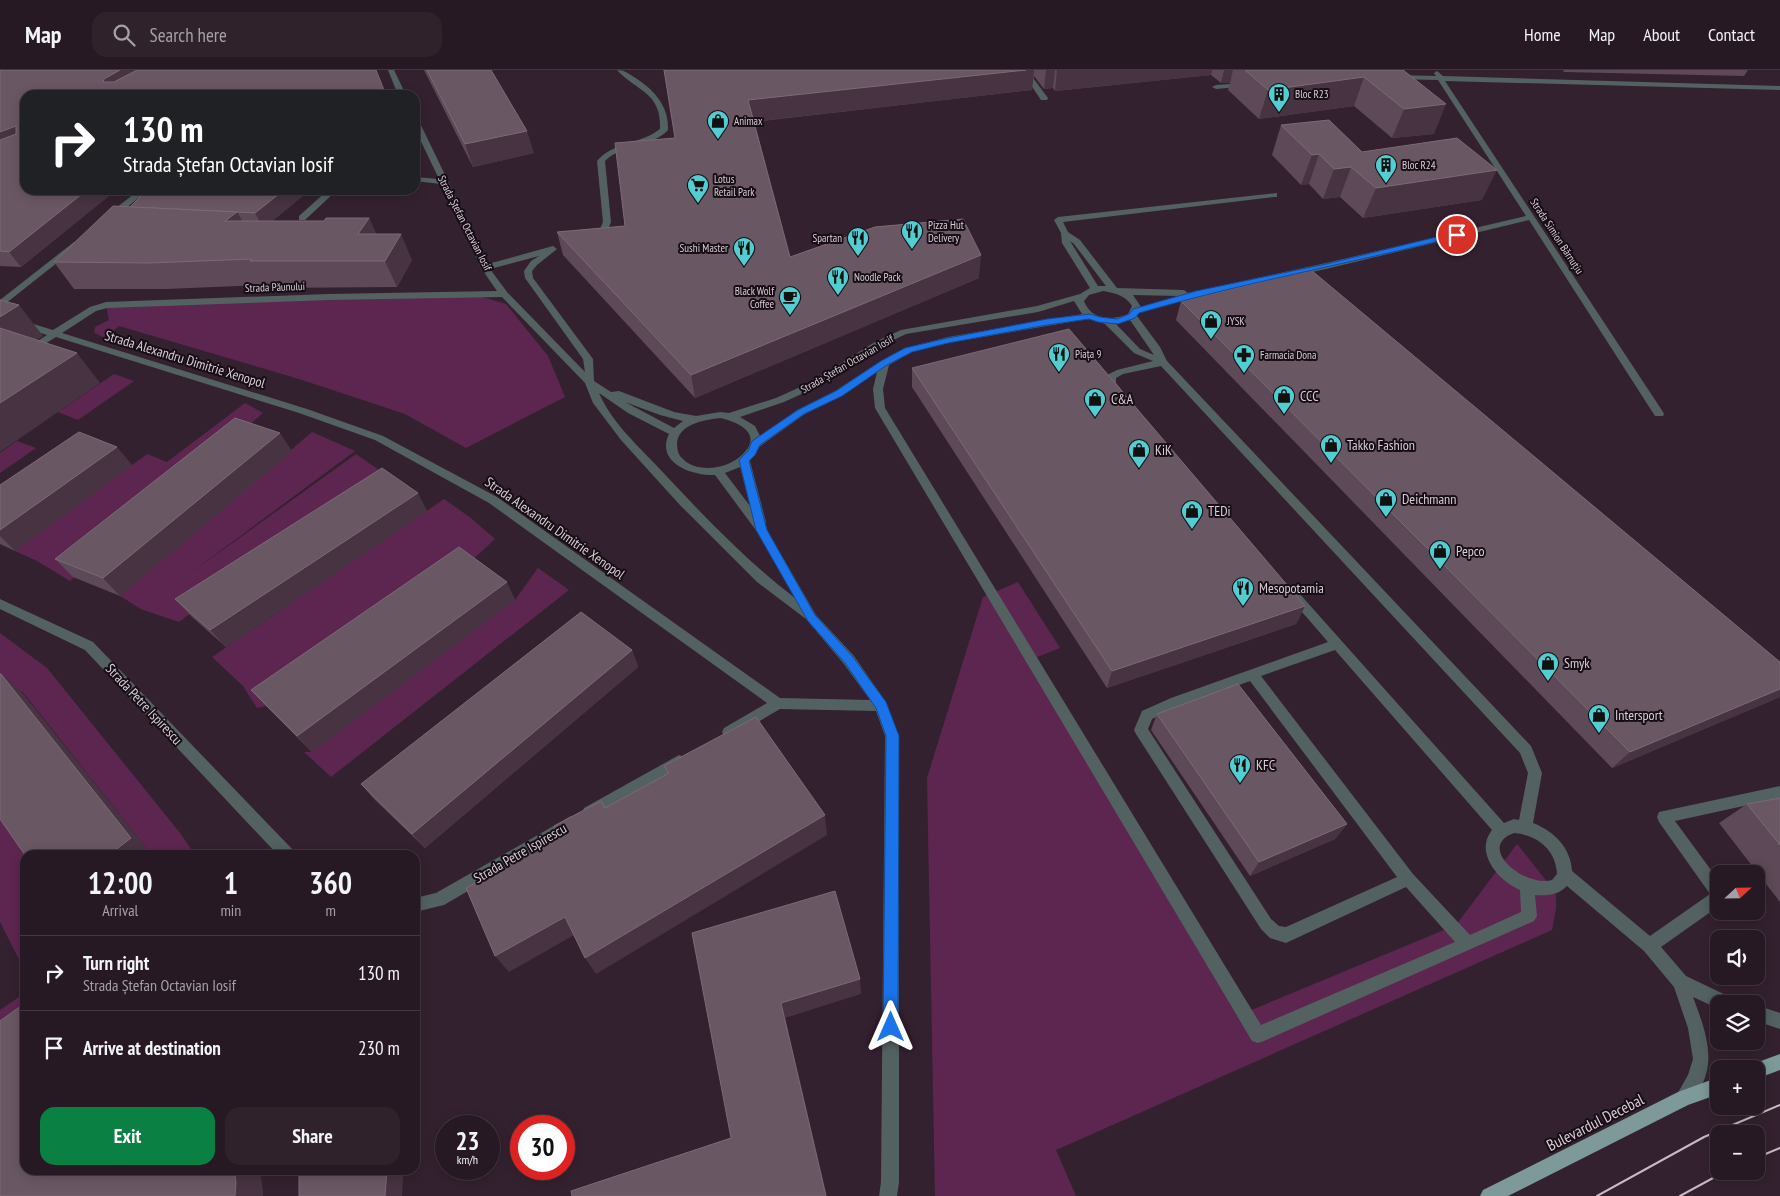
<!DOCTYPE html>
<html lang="en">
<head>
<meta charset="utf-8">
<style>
	body { margin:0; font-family:"PT Sans Narrow",sans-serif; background:#2f222b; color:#f1f3f6; height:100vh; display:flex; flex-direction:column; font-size:19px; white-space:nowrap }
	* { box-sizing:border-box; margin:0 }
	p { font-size:16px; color:#a4a0a6 }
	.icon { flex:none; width:28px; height:28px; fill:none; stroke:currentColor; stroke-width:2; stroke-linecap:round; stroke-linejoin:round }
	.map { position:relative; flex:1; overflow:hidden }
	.side { position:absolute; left:20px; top:780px; width:400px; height:325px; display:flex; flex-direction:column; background:#271923; border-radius:15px; box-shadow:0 2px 12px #0003,0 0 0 1px #433841 }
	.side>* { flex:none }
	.hud { position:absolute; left:20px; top:20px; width:400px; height:105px; border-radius:15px; box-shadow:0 2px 12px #0003,0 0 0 1px #433841; background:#202124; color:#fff; overflow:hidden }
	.needle { width:32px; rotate:68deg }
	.fabs { position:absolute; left:1710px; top:795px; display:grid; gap:10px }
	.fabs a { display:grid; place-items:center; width:55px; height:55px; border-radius:10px; background:#271923; box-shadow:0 2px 12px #0003,0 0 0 1px #433841; font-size:25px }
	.speed { position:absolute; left:435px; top:1045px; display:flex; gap:10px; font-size:25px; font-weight:700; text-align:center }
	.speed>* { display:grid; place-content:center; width:65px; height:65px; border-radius:50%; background:#271923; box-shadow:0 2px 12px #0003,0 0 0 1px #433841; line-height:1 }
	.speed small { font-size:12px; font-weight:400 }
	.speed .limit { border:8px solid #d22; background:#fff; color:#111 }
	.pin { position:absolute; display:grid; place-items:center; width:42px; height:42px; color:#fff; margin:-21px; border:2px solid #fff; border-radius:50%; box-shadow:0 1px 5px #0007 }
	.me { position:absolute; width:55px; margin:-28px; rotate:0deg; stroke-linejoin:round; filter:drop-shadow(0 0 4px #0008) }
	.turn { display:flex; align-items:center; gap:18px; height:105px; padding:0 20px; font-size:22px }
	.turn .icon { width:65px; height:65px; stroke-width:2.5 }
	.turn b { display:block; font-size:35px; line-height:42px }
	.eta { display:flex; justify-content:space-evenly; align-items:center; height:85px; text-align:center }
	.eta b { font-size:30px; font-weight:700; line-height:35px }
	.button { display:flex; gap:10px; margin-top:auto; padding:10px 20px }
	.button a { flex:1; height:58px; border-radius:15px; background:#0b8043; color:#fff; font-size:20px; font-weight:700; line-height:58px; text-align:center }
	.button a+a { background:#2f222b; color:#f1f3f6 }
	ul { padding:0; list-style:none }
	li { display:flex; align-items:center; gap:15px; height:75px; padding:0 20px; border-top:1px solid #433841 }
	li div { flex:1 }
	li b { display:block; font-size:19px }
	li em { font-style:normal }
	header { display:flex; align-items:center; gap:30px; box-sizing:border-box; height:70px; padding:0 25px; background:#271923; border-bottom:1px solid #433841 }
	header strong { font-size:24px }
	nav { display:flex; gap:28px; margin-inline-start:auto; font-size:18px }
	.search { width:350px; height:45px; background:#2f222b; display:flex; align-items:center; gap:12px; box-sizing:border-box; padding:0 18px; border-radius:15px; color:#a4a0a6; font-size:19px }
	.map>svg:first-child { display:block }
	.green { fill:#5d2651 }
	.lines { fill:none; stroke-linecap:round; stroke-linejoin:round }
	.minor { fill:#546161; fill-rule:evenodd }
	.major { fill:#7d9999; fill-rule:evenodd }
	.tram { stroke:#c9bbc5; stroke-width:2 }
	.wall { fill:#5d4957 }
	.shaded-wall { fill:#473341 }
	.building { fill:#6a5764; stroke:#7c6a76 }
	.route { fill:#1a73e8; stroke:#114b97 }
	.labels { text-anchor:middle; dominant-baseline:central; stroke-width:4; stroke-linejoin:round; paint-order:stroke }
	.far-poi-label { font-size:11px; fill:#dbced7; stroke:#160e14; text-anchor:start }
	.far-street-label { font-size:11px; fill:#dbced7; stroke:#160e14 }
	.street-label { font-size:14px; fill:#dbced7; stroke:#160e14 }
	.poi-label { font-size:14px; fill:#dbced7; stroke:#160e14; text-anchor:start }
	.near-street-label { font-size:16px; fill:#dbced7; stroke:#160e14 }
</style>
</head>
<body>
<header>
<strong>Map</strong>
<div class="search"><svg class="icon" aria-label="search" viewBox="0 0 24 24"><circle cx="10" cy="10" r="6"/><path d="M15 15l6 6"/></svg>Search here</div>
<nav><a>Home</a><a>Map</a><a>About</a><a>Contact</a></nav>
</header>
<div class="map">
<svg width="1780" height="1126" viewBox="0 0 1780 1126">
	<rect width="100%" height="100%" fill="#34212f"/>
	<g class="green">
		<path d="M476,225L506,234L548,286L565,327L466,378L405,344L299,309L119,256L105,268L94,263L95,257L109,250L106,235Z"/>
		<path d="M114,304L134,311L78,350L58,342Z"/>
		<path d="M245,333L263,343L70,511L37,491L15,481L147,384L167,392Z"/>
		<path d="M312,362L355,381L185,507L356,384L382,402L179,552L141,539L120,526Z"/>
		<path d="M17,371L36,378L0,403V383Z"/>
		<path d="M444,429L471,448L495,469L468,494L266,636L257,638L243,616L212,587Z"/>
		<path d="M538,498L569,520L331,707L304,682H312L515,530Z"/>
		<path d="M1018,512L1060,578L1027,591L1237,946L1456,855L1517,774L1556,823V838L1552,860L1056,1080L1076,1126H935L927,708L983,527Z"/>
		<path d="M0,563L47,598L180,763L195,785H148L150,783L22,621L0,633Z"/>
		<path d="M0,735L36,785H25V901L0,852Z"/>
		<path d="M25,923V953L0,971V940Z"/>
	</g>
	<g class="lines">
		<g class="minor">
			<path d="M388,0H394L406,25H398Z"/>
			<path d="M617,0C625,0 627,3 634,7C653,19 669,35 668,60C651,78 622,74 605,91L611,152L607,162L593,169L589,166L600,159L603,152L597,91C613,72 641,74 660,59C662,22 636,21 617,0Z"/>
			<path d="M1021,0H1027L1048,28L1047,30H1041Z"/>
			<path d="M1437,1L1443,6L1780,16V20L1445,11L1663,342L1664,344L1663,346H1655L1529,150L1326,199L1198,226L1138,243L1137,246L1160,277L1167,291L1531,676L1542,703L1533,753C1554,761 1571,778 1572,801L1650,866L1710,824L1659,752L1657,747L1659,742L1780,716V728L1675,751L1719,811V836L1661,877L1686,906L1732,928L1734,934H1719V939L1693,927C1704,957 1718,990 1699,1020C1695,1027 1692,1033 1684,1037L1678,1034L1675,1028L1688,1005L1693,989L1688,958L1674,917L1644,881L1567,816C1558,825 1548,826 1535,825L1537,846L1534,851L1264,971L1258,973L1252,971L875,338L873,319L877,302L843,325L805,344L759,377L750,391L766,452L764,455L816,545L854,586L886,632L899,666V1112L897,1126H879L881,1112L885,666L876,641L780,639L734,666L729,668L724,666L722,662L724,658L767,633L489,433L375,370L299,343L56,267L0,302V295L47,265L0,250V244L53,260L90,237L106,232L329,224L497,221L481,198L441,114L415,111V107L439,109L415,59V49L419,51L488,194L553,176L557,179L537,195L532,201L533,208L593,289L594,311L611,322L619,321L674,342L696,346L720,342L729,343L776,328L809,313L875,272L901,260L1037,236L1080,224L1090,218L1062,173L1061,163L1054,150L1058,147L1277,123V127H1274L1063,152L1068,162L1080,170L1117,218L1184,220L1188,223L1326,193L1526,146L1438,10L1395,9L1392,7L1395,5L1436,6L1434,3ZM1070,171L1074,174L1106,216H1098ZM539,186L531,191L524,201L525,208L583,289L585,302L507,222L490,199ZM1103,221C1115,223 1125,225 1132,236L1128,244C1111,251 1091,250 1084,231L1089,225ZM1133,225L1180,226L1141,237ZM502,227L585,313L593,333L621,370L679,434L757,512L806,549L844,594L870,630L780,628L497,427L383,366L307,339L62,263L96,241L107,238L329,230ZM1074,231L1082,244L948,267L906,278L881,291L835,321L797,340L760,366L755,356L740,347L784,332L817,317L881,276L906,264L1038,242ZM1088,249L1105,254L1134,283L1153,291L1117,300L1107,305L1106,314L1115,325L1119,326L1124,323L1116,313V308L1123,304L1161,296L1520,683L1528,703L1519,750L1514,749L1504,753L1298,522H1290L1288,525L1290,528L1328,572L1171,628L1142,641L1134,660L1136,664L1261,859L1270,868L1286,873L1406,817L1455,872L1261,955L885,338L883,319L889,295L912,282L948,273ZM1130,250L1154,285L1140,279L1116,254ZM599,323L628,343L669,364C655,393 693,406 715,405L758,463L795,528C744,489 700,442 656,395C636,374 611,351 599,323ZM625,332L660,345L683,351L674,358ZM720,348C739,352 764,364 742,385C728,399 696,404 682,388C678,385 677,378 677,374C678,354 704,350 720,348ZM740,397L750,436L725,403ZM1335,580L1492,760C1474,782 1498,811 1520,820L1521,842L1470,865L1413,804L1261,606ZM1250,611L1397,807L1286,857L1279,856L1271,849L1148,659L1152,649L1181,636ZM1514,763C1538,765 1556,780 1557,804L1552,810C1525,818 1475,777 1514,763Z"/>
			<path d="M1246,13L1249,15L1248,16L1216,19L1212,17L1216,15Z"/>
			<path d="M139,120H148L113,149H107V145Z"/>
			<path d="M328,120H337L305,150H299V146Z"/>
			<path d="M74,172L78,175L77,177L0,238V230Z"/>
			<path d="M0,529L93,572L293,780L295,785H278L85,580L0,539Z"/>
			<path d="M679,685L684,687L686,691L684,695L594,748L589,749L584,748L582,743L584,738Z"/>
			<path d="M571,746L576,748L578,753L576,758L444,835L415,842V828L436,823Z"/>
			<path d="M1756,935L1780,943V959L1756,951Z"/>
		</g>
		<g class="major">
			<path d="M1780,984V1000L1756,1009V999H1748L1750,995Z"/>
			<path d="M1719,1007V1024L1688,1035L1508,1126H1480L1483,1120L1678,1022Z"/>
		</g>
		<g class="tram">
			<path d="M1756,1088L1780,1078"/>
			<path d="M1597,1126L1704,1067L1780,1035"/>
			<path d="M1680,1126L1726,1101"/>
		</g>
	</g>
	<g class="wall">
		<path d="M0,0L25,25V120H116L21,197L0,196Z"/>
		<path d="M424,0H491L534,83L473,97Z"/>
		<path d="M664,0H1403L1434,64L1392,68L1354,36L1259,49L1228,20L1230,13H1221L1211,5L1055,21L1053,18L1044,19L1034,6L1032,20L754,52L790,187L979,208L695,328L563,185L557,162L625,156L675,68Z"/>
		<path d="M1563,0H1748L1744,6L1564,2Z"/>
		<path d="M1281,55L1362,82L1482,130L1363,148L1340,127L1323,129L1309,114L1301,115L1272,85Z"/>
		<path d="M147,120H310L272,151H324L369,148L376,164L412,190L397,217L265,218L264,215L166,219H74L54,192L130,137Z"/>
		<path d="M1181,231L1780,592V627L1612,698L1176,250Z"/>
		<path d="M912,298L1305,536L1296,554L1107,618L912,317Z"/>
		<path d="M292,381L120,526L73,507L55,489Z"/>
		<path d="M132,395L15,481L0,474V415Z"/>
		<path d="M427,441L226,577L191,546L175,529Z"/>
		<path d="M515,530L312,682L266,636L251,620Z"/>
		<path d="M632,580L638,597L425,778L374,729L361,714Z"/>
		<path d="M1157,644L1347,754L1335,769L1250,806L1151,660Z"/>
		<path d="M1780,728V832L1719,753L1747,734Z"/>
	</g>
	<g class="shaded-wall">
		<path d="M120,0H154L112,23L103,12L104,9Z"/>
		<path d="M1026,0H1034L1032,20L750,52L748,30Z"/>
		<path d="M1046,0H1055L1053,18L1044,19Z"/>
		<path d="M1057,0H1212L1211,5L1055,21Z"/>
		<path d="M1224,0H1233L1230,13H1221Z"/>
		<path d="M1364,7L1354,36L1259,49L1268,20Z"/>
		<path d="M1446,34L1434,64L1392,68L1404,39Z"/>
		<path d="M16,56L25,69L0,81V62Z"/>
		<path d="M527,61L534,83L473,97L465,74Z"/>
		<path d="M1319,84L1309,114L1301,115L1312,85Z"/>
		<path d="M1351,97L1340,127L1323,129L1334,99Z"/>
		<path d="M1497,100L1482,130L1363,148L1376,118Z"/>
		<path d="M87,120H116L21,197L9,182Z"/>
		<path d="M284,120H310L263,158L255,143Z"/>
		<path d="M237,142L252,167L225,151Z"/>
		<path d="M369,148L380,174L358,164Z"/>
		<path d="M401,164L412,190L397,217L385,191Z"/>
		<path d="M981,185L979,208L695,328L691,305Z"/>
		<path d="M19,235L43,266L0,293V247Z"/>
		<path d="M77,283L100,313L0,382V333Z"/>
		<path d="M280,363L292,381L120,526L103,508Z"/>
		<path d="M117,377L132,395L15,481L0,466V460Z"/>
		<path d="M418,423L427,441L226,577L210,560Z"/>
		<path d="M507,512L515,530L312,682L297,666Z"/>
		<path d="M1305,536L1296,554L1107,618L1112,601Z"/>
		<path d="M632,580L638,597L425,778L412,764Z"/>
		<path d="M1,604L21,621L150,783L148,785H109Z"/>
		<path d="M1780,619V627L1612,698L1630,682Z"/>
		<path d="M825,745L827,765L596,904L585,888Z"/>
		<path d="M1347,754L1335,769L1250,806L1259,792Z"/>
		<path d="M565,847L576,864L509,902L495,886Z"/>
		<path d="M860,909L861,924L785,948L827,1126H826L781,933Z"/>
		<path d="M234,1100H260L263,1121V1126H235Z"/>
		<path d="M387,1100H403V1109L402,1126H385Z"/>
	</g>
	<g class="building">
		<path d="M0,0H120L104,9L103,12H114L137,0H376L386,25H25V120H87L9,182L0,181V70L16,64V56L0,62Z"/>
		<path d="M427,0H491L527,61L465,74Z"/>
		<path d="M664,0H1026L748,30L790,187L875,157L963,149L981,185L691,305L557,162L625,156L615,73L675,68Z"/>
		<path d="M1245,0H1403L1446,34L1404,39L1364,7L1268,20Z"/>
		<path d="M1329,50L1362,82L1457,68L1497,100L1376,118L1351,97L1334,99L1319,84L1312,85L1281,55Z"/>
		<path d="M147,120H284L255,143L238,142H237L130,137Z"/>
		<path d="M113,136L237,142L225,151H324L326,148H369L358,164H401L385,191H250L252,189L149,193L54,192Z"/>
		<path d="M1311,200L1780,592V619L1630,682L1181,231Z"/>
		<path d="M0,230L19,235L0,247Z"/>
		<path d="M0,258L77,283L0,333Z"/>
		<path d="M1069,259L1305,536L1112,601L912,298Z"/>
		<path d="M235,348L280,363L103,508L55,489Z"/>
		<path d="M79,362L117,377L0,460V415Z"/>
		<path d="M382,398L418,423L210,560L175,529Z"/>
		<path d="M459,477L507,512L297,666L251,620Z"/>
		<path d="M581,542L632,580L412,764L361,714Z"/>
		<path d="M0,604H1L131,768L109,785H25L0,749Z"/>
		<path d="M1238,614L1347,754L1259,792L1157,644Z"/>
		<path d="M756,647L825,745L585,888L565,847L495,886L466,818L560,767L554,756L601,731L605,738L669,703L664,696Z"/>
		<path d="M1780,728V775L1747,734Z"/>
		<path d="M835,821L860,909L781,933L826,1126H572L571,1121L731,1068L692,863Z"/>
		<path d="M25,933V1100H234L236,1112L235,1126H0V951Z"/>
		<path d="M299,1100H387L385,1126H299Z"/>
	</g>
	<path class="route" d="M1457,162L1461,165L1460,166C1353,193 1245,212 1139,243L1135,248L1118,254L1098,252L1089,249L1047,255L948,273L912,282L887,295L842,326L804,344L760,375L755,385L749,391L767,460L815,545L853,587L886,632L899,666L898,957L896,962L891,964L886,962L883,957L886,666L876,638L845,593L808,551L756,460L739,390L748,381L752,371L798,340L836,321L881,291L905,278L948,268L1047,249L1090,244L1100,247L1117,249L1129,244L1133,239L1196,221L1326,194Z"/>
	<defs>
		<g id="building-pin" transform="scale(1.125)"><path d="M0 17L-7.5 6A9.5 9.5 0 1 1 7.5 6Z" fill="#52cdd0" stroke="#160e14"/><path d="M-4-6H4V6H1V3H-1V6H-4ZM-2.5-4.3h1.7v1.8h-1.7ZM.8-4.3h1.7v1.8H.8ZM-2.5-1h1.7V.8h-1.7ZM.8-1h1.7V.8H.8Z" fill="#111"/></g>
		<g id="shop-pin" transform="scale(1.125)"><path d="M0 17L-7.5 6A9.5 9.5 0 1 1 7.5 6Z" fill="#52cdd0" stroke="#160e14"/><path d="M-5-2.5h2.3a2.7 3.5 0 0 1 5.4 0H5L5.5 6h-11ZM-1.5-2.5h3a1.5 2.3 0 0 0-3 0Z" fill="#111"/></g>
		<g id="supermarket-pin" transform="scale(1.125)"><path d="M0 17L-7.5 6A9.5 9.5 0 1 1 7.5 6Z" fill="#52cdd0" stroke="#160e14"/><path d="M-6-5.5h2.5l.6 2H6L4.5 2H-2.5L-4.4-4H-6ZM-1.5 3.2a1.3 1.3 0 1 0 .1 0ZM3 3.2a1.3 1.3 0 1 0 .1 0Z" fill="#111"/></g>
		<g id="restaurant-pin" transform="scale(1.125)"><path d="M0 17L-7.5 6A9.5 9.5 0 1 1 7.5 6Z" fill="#52cdd0" stroke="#160e14"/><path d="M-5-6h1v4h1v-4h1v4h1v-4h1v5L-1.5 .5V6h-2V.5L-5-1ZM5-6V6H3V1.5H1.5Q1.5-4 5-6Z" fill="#111"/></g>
		<g id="cafe-pin" transform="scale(1.125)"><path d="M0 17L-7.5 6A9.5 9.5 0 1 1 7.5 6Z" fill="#52cdd0" stroke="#160e14"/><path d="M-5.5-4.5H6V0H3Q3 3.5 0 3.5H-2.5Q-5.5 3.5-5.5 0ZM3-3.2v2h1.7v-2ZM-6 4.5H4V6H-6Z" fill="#111"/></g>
		<g id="pharmacy-pin" transform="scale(1.125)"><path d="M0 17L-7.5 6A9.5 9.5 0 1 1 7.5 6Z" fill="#52cdd0" stroke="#160e14"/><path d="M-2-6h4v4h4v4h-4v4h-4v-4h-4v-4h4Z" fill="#111"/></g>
	</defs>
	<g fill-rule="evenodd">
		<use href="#building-pin" x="1279" y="24"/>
		<use href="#shop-pin" x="718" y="51"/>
		<use href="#building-pin" x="1386" y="95"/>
		<use href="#supermarket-pin" x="698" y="115"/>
		<use href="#restaurant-pin" x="912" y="161"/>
		<use href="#restaurant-pin" x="858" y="168"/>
		<use href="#restaurant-pin" x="744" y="178"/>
		<use href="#restaurant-pin" x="838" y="207"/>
		<use href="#cafe-pin" x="790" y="227"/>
		<use href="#shop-pin" x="1211" y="251"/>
		<use href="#restaurant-pin" x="1059" y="284"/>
		<use href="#pharmacy-pin" x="1244" y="285"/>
		<use href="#shop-pin" x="1284" y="326"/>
		<use href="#shop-pin" x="1095" y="329"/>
		<use href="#shop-pin" x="1331" y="375"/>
		<use href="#shop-pin" x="1139" y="380"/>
		<use href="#shop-pin" x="1386" y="429"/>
		<use href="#shop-pin" x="1192" y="441"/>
		<use href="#shop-pin" x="1440" y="481"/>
		<use href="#restaurant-pin" x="1243" y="518"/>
		<use href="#shop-pin" x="1548" y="593"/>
		<use href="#shop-pin" x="1599" y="645"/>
		<use href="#restaurant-pin" x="1240" y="695"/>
	</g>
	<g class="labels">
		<g class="far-poi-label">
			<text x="1295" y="24">Bloc R23</text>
			<text x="734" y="51">Animax</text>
			<text x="1402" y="95">Bloc R24</text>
			<text x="714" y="109">Lotus<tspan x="714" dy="13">Retail Park</tspan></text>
			<text x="928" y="155">Pizza Hut<tspan x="928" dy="13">Delivery</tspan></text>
			<text x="842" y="168" text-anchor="end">Spartan</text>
			<text x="728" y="178" text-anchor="end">Sushi Master</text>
			<text x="854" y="207">Noodle Pack</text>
			<text x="774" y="221" text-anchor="end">Black Wolf<tspan x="774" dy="13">Coffee</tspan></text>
			<text x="1227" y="251">JYSK</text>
			<text x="1075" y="284">Piața 9</text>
			<text x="1260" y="285">Farmacia Dona</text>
		</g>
		<g class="far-street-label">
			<text transform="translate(465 153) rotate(63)">Strada Ștefan Octavian Iosif</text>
			<text transform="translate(1557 166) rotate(57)">Strada Simion Bărnuțiu</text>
			<text transform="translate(275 217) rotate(-2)">Strada Păunului</text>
			<text transform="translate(847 294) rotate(-30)">Strada Ștefan Octavian Iosif</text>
		</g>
		<g class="street-label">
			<text transform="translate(185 289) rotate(17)">Strada Alexandru Dimitrie Xenopol</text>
			<text transform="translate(555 458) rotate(35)">Strada Alexandru Dimitrie Xenopol</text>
			<text transform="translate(144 634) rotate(47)">Strada Petre Ispirescu</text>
			<text transform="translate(520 783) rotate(-30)">Strada Petre Ispirescu</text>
		</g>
		<g class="poi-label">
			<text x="1300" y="326">CCC</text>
			<text x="1111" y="329">C&amp;A</text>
			<text x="1347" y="375">Takko Fashion</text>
			<text x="1155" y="380">KiK</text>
			<text x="1402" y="429">Deichmann</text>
			<text x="1208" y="441">TEDi</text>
			<text x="1456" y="481">Pepco</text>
			<text x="1259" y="518">Mesopotamia</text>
			<text x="1564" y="593">Smyk</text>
			<text x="1615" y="645">Intersport</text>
			<text x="1256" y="695">KFC</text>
		</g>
		<g class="near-street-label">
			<text transform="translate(1595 1052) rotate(-27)">Bulevardul Decebal</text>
		</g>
	</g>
</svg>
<div class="fabs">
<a><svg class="needle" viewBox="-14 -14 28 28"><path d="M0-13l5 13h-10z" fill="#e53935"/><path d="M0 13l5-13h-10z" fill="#a4a0a6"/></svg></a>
<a><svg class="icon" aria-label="sound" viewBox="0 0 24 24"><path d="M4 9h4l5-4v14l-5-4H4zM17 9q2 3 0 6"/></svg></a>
<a><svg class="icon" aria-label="layers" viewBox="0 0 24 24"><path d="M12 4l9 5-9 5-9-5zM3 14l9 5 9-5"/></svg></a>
<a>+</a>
<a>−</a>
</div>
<div class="speed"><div>23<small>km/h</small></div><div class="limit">30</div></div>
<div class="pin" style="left:1457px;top:165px;background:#d93025"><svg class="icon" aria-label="arrive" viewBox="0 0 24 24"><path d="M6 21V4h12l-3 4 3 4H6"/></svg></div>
<svg class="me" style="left:891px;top:957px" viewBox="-20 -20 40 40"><path d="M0-17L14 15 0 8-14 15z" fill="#1a73e8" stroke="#fff" stroke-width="4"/></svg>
<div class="hud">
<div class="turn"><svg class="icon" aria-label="right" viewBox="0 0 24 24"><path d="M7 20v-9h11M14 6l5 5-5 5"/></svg><div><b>130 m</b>Strada Ștefan Octavian Iosif</div></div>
</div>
<section class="side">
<div class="eta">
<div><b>12:00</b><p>Arrival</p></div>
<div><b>1</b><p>min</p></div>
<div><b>360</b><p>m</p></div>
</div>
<ul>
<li><svg class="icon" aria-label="right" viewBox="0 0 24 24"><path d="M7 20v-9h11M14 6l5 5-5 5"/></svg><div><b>Turn right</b><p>Strada Ștefan Octavian Iosif</p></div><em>130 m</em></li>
<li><svg class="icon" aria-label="arrive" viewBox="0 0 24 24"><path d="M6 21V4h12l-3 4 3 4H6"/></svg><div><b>Arrive at destination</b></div><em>230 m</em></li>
</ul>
<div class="button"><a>Exit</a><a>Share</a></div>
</section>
</div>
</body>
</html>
